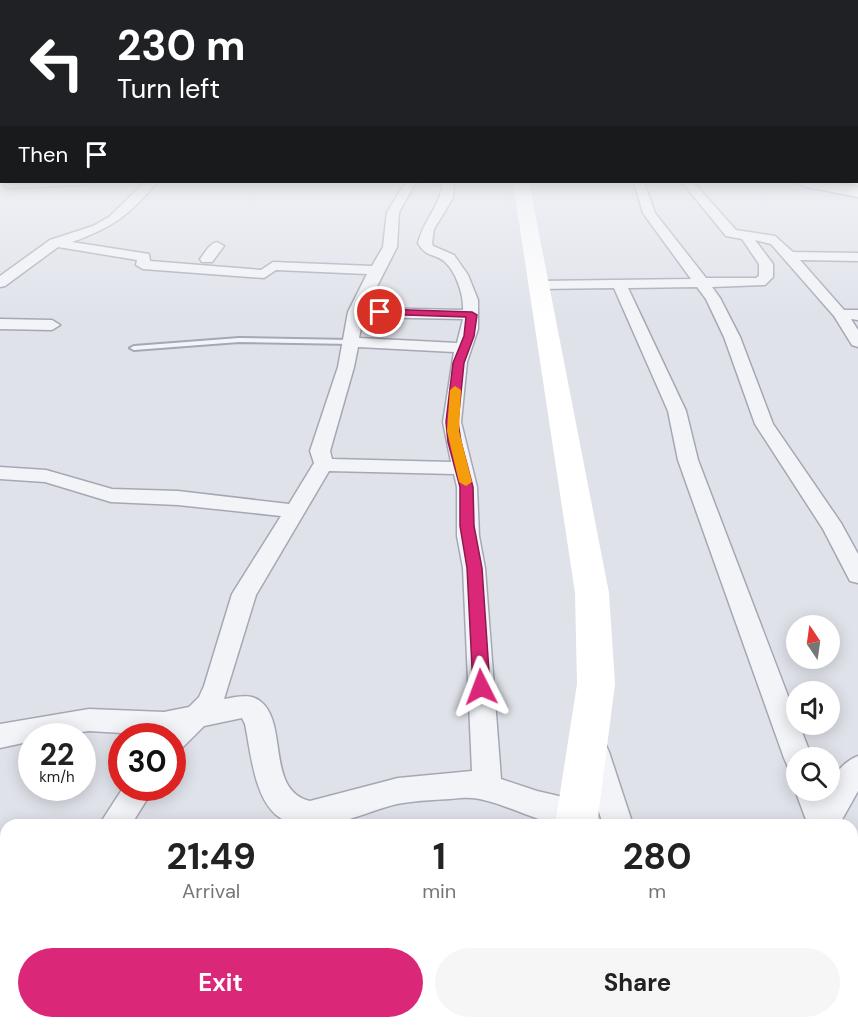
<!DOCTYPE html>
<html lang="en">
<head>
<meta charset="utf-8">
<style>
	body { margin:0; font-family:"DM Sans",sans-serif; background:#f6f6f6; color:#222; height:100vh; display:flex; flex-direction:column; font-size:22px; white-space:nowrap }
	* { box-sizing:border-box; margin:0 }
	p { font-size:20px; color:#767676 }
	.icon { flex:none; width:33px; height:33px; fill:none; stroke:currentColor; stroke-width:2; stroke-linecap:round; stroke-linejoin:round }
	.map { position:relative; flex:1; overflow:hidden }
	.details { position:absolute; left:0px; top:819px; width:858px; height:210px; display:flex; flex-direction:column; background:#fff; border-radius:18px 18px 0 0; box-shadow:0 3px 15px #0003 }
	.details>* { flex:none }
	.guide { position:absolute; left:0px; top:0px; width:858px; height:183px; box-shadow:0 3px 15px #0003; background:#202124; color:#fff; overflow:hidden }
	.needle { width:39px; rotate:347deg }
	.controls { position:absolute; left:786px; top:615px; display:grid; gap:12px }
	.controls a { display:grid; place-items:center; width:54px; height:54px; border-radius:50%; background:#fff; box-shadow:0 3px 15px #0003; font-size:30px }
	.speed { position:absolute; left:18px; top:723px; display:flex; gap:12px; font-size:30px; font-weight:700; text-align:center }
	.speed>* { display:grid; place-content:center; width:78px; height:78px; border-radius:50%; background:#fff; box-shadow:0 3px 15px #0003; line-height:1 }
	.speed small { font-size:15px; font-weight:400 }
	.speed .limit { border:9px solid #d22; background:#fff; color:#111 }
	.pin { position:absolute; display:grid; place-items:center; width:51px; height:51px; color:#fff; margin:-26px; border:3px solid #fff; border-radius:50%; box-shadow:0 2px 6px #0007 }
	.me { position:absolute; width:66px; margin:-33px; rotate:357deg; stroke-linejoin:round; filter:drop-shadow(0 0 4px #0008) }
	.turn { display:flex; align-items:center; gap:21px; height:126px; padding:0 18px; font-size:27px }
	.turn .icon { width:78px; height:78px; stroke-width:2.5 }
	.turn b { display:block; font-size:42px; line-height:51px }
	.then { display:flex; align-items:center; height:57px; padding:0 18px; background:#0003; gap:12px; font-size:22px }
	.eta { display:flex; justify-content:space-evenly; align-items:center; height:102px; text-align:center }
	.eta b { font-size:36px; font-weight:700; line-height:42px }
	.button { display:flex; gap:12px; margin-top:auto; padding:12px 18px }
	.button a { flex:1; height:69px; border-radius:36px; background:#db2777; color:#fff; font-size:24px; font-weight:700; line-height:69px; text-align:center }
	.button a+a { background:#f6f6f6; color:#222 }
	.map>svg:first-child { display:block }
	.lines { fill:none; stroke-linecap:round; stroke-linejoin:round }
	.service-casing { stroke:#a5a8b4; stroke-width:4 }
	.minor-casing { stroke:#a5a8b4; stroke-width:3 }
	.primary-casing { stroke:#9fa4b6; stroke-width:3 }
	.service { fill:#f3f4f8; fill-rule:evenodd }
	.minor { fill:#f3f4f8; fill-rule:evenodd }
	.secondary { fill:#fff; fill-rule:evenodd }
	.primary { fill:#fff; fill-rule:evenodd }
	.route { fill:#db2777; stroke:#8e194d; stroke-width:1.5 }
	.slow { fill:#f59e0b }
</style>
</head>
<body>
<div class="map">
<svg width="858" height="1029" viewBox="0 0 858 1029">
	<rect width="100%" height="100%" fill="#e0e2ea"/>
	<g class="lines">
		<g class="service-casing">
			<path id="service" d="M239,338L351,340L355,342L351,344L239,342L134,350L130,348L134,346Z"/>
		</g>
		<g class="minor-casing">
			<g id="minor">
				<path d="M12,182H90L84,185L10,188L4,185Z"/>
				<path d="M145,182H157C130,215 112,228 72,242L149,254L150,261L261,270L273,262L372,266L383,247L387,212L406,182H416L399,212L397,247L366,308L463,310C464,295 456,272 445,262C435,253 426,258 418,243C424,219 440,207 443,182H454L453,198L434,229L432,243L433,246L454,255L468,275L478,300V329L467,362L461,422L477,487L479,536L485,568L501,779L537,791L589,803L593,813L589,823C551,837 500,794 461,798C440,800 418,800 397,804C362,812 317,839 282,819C254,803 251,752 245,724L242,718L204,726L182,748L172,752V736L89,731L53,736H32V741L0,748V724L89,709L164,712L189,707L199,697L204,686L232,594L281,516L178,505L111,502L45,482L0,479V467L46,470L112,489L178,491L289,504L314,463L310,451L338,367L348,312L367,274L276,270L264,278L143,269L136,265L137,260L58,247L5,286L0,287V276L50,240L93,226L109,217ZM363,317L463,319L457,343L359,338ZM358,347L454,352L443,422L451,462L332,459L330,451L354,367ZM329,471L454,474L457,487V536L463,568L472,771L398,778L310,801C265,790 289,723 260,701C250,693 236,697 224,699L256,595Z"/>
				<path d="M634,182H644L655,213L706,278H756L759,276V264L742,239L726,236L682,182H693L736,230L775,236L793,252L858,253V261L800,260L844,310H858V320L851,319L858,330V347L852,345L834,316L771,244L755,240L773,264V277L765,285L712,287L720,298L740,337L773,424L841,523L858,554V583L850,581L823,529L755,424L724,337L706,299L697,287L628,288L686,411L698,460L796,717V724H799L812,758H796V770L788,767L784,758L678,460L668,411L614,288L538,289L531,285L538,281L691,279L643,213Z"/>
				<path d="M217,242L224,246L212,262H202L200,259C205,253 209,244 217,242Z"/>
				<path d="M0,319L52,320L60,325L52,330L0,329Z"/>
				<path d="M595,740L605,743L609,752L633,825H603L581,752L585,743Z"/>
				<path d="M858,756V791L839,825H808L795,790L796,788V790H830C830,776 845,761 858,756Z"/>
				<path d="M123,788H154L131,825H99Z"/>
				<rect x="852" y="963" width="6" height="34"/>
				<path d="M6,968V1009L0,1012V970Z"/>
				<path d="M852,1005L858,1008V1029H835L833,1023H852Z"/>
				<path d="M663,1023H699L701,1029H665Z"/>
			</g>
		</g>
		<g class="primary-casing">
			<path id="primary" d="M799,182H832L858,187V197L802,186Z"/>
		</g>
		<use href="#service" class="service"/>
		<use href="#minor" class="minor"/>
		<g class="secondary">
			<path d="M513,182H529L609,593L615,684L597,825H555L577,684L575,593Z"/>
			<path d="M481,1023H535L532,1029H478Z"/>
		</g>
		<use href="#primary" class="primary"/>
	</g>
	<linearGradient id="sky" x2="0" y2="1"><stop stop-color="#88b0dc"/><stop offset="0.55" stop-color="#f1f2f6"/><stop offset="1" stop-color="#f1f2f6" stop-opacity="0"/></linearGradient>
	<rect width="858" height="318" fill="url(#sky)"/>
	<path class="route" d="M380,309L472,312L477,315L474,336L464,363L458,422L461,442L473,487L474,526L482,568L490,687L487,692L481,694L475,692L473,687L467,568L460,526V487L448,442L446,422L453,363L464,336L466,317L376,314V310Z"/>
	<path class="slow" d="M455,386L461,390L459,431L472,482L466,486L459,482L447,431L450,390Z"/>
</svg>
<div class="controls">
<a><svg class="needle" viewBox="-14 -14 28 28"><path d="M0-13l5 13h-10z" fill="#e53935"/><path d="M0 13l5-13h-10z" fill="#767676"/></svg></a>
<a><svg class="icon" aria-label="sound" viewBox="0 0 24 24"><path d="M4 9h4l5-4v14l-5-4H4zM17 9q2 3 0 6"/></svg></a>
<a><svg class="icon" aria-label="search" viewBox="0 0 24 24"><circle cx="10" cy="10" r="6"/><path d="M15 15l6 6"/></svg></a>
</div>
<div class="speed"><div>22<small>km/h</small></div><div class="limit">30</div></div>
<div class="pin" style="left:380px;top:312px;background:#d93025"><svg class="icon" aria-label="arrive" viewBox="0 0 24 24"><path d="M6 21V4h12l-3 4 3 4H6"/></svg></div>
<svg class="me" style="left:481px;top:687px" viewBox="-20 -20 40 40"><path d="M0-17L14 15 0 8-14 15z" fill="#db2777" stroke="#fff" stroke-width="4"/></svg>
<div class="guide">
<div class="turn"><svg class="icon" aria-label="left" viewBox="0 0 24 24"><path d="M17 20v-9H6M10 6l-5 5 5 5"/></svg><div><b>230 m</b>Turn left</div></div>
<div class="then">Then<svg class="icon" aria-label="arrive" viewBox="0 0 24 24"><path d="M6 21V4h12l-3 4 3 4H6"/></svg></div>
</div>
<section class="details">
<div class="eta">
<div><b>21:49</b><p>Arrival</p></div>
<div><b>1</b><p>min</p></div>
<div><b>280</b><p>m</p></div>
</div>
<div class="button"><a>Exit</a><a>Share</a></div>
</section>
</div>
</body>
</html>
